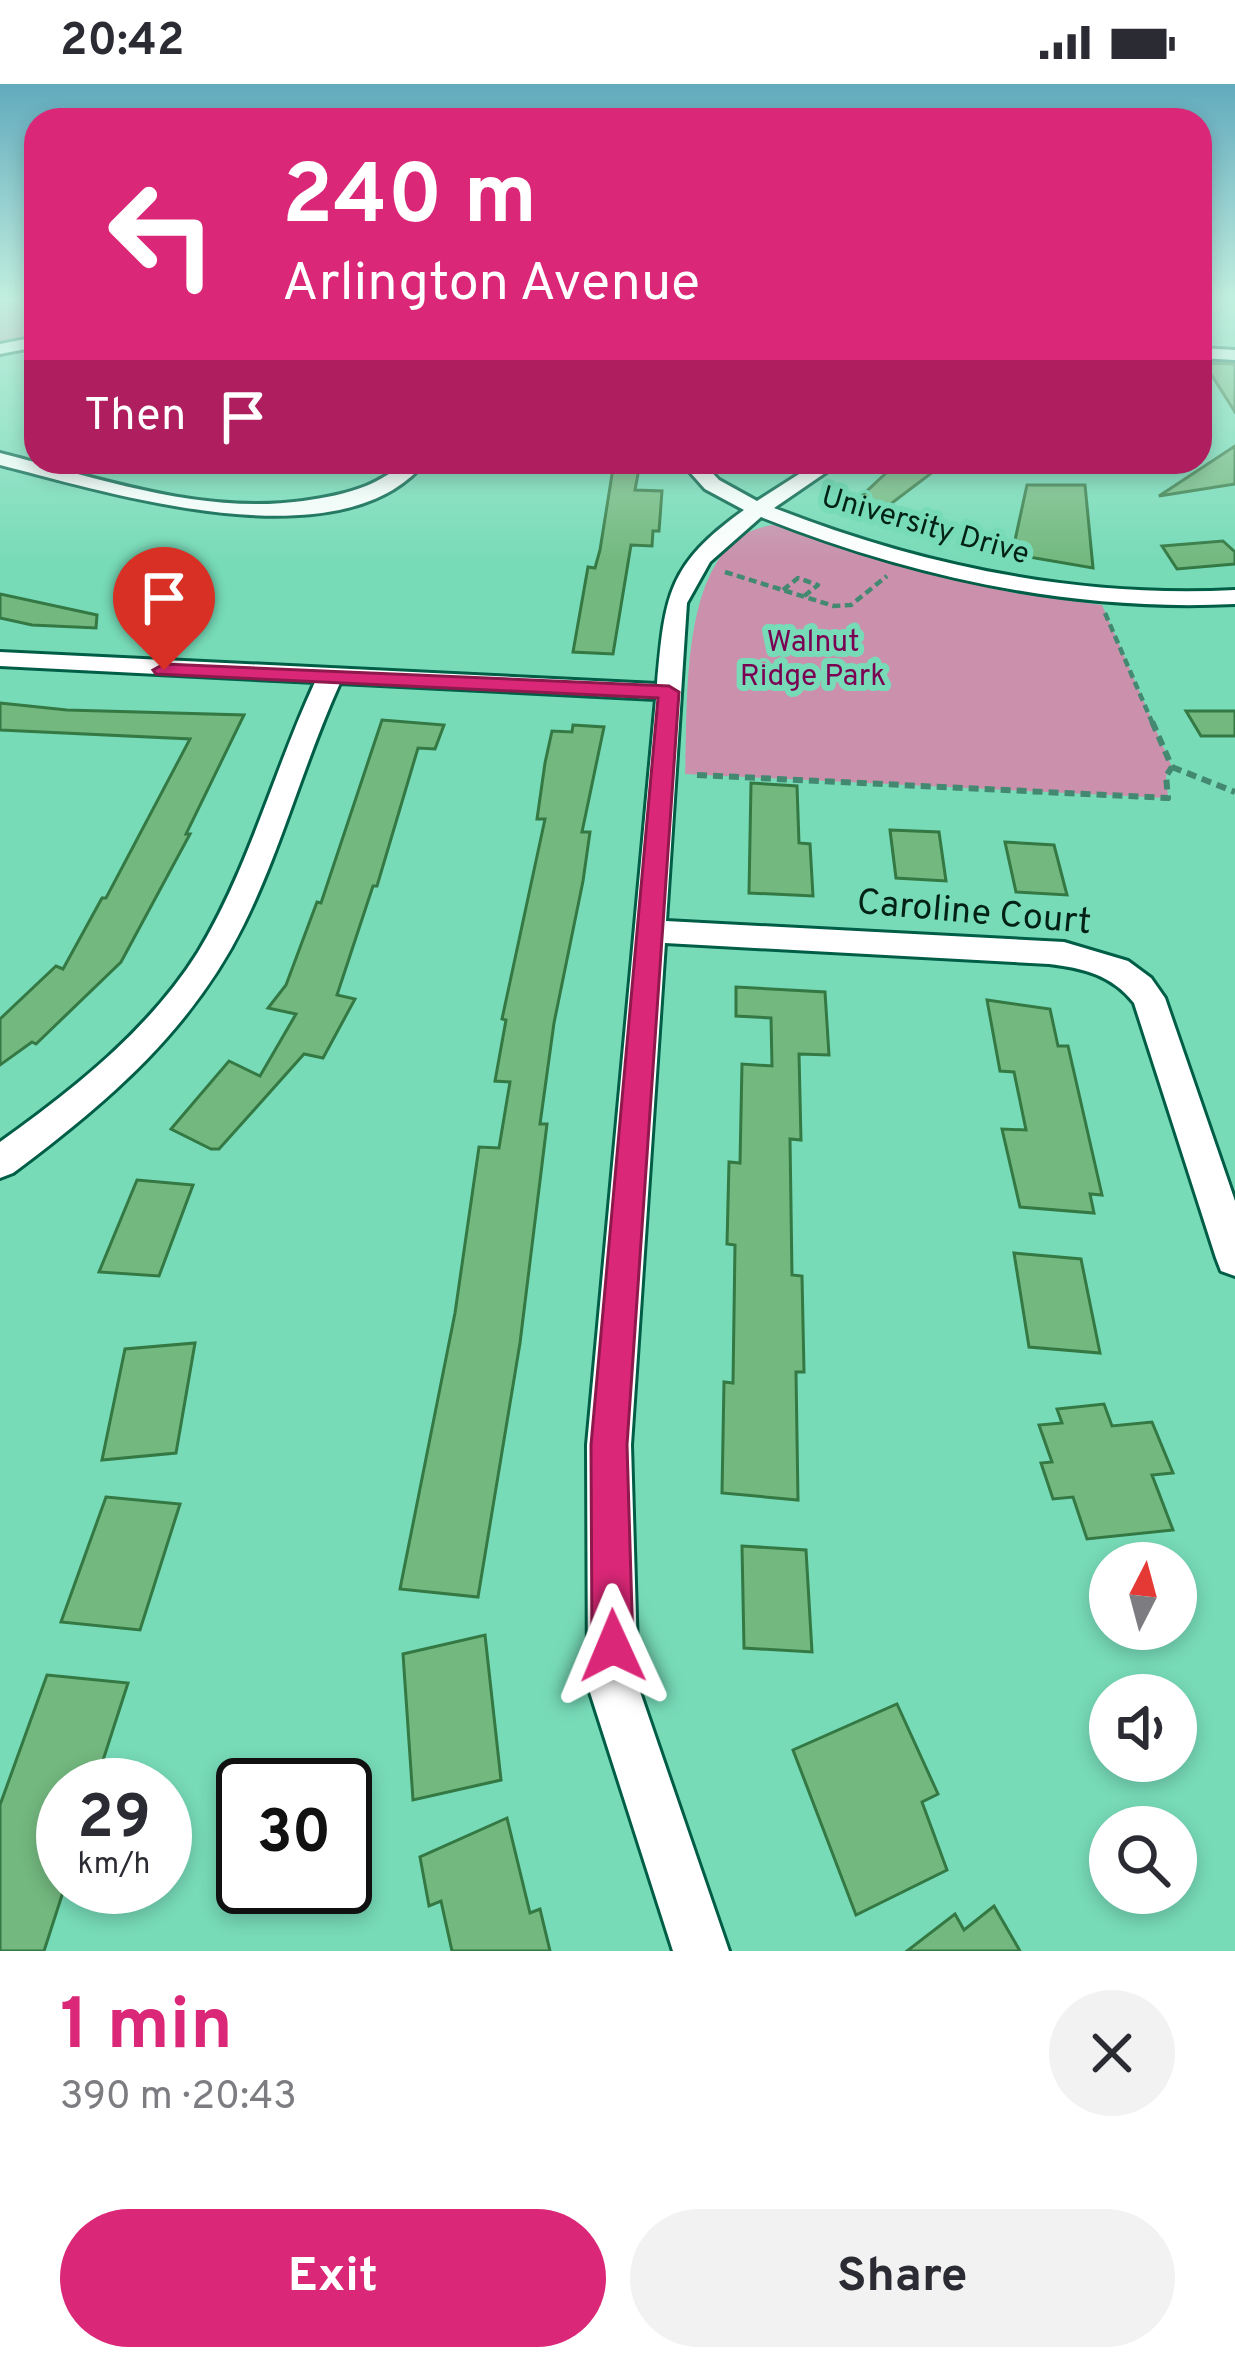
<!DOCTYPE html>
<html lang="en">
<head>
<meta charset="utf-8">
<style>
	body { margin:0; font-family:Overpass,sans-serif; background:#f2f2f3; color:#2b2b33; height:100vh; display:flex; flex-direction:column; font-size:45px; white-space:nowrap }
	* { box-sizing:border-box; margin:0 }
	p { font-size:39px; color:#7c7c81 }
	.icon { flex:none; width:66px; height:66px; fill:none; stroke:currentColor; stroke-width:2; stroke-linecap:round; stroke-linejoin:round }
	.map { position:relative; height:1867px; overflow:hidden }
	.side { display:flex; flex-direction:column; background:#fff; flex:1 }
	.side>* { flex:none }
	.top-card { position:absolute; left:24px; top:24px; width:1188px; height:366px; border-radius:36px; box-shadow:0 6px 18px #0003; background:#db2777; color:#fff; overflow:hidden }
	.needle { width:78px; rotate:6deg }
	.fabs { position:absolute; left:1089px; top:1458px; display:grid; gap:24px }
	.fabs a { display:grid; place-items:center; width:108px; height:108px; border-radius:50%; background:#fff; box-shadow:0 6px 18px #0003; font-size:60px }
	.speed { position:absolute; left:36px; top:1674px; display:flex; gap:24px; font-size:60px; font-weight:700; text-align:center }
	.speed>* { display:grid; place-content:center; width:156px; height:156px; border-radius:50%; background:#fff; box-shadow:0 6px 18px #0003; line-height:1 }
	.speed small { font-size:30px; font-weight:400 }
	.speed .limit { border:6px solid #111; border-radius:18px; background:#fff; color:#111 }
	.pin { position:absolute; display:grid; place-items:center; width:102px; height:102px; color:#fff; margin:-123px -51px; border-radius:50% 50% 50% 0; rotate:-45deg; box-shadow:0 0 12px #0007 }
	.pin .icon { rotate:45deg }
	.me { position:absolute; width:132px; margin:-66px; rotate:359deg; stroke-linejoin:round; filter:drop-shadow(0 0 9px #0008) }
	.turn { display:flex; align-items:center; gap:42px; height:252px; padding:0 60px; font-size:54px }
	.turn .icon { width:156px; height:156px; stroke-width:2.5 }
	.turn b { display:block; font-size:84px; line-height:102px }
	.then { display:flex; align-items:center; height:114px; padding:0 60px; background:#0003; gap:24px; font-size:45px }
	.round { display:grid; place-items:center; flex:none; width:126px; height:126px; border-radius:63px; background:#f2f2f3 }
	.overview { display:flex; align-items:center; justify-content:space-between; height:204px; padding:0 60px }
	h1 { font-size:72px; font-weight:700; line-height:90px; color:#db2777 }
	.action { display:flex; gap:24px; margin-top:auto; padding:24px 60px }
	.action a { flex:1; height:138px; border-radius:72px; background:#db2777; color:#fff; font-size:48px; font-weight:700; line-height:138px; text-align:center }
	.action a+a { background:#f2f2f3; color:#2b2b33 }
	.status { display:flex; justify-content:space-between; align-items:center; height:84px; padding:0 60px; background:#fff; direction:ltr }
	.status svg { height:33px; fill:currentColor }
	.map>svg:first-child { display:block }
	.green { fill:#ca90ac }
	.building { fill:#73b87f; stroke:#347843; stroke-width:3 }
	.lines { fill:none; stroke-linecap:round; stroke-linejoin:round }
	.minor-casing { stroke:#005d46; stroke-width:6 }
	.path-far1 { stroke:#438971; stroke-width:4.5; stroke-dasharray:8 4.5; stroke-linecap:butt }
	.path { stroke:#438971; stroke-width:6; stroke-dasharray:10 6; stroke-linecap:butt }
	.minor { fill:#fff; fill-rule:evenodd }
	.route { fill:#db2777; stroke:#8e194d; stroke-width:3 }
	.labels { text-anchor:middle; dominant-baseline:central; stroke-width:12; stroke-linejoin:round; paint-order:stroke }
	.far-street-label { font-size:30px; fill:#022218; stroke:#77dbb8 }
	.far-park-label { font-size:30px; fill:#7b0052; stroke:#77dbb8 }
	.street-label { font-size:36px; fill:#022218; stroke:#77dbb8 }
</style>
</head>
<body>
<div class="status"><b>20:42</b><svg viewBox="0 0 49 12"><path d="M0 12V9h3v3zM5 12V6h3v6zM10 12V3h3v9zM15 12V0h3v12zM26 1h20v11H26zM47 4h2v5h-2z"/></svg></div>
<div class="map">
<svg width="1235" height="1867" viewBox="0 0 1235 1867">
	<rect width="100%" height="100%" fill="#77dbb8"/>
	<g class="green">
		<path d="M0,217H36V254L0,262Z"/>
		<path d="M774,441L928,490L1015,509L1102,521L1172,683L1166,692L1168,714L685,690C689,621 676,451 774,441Z"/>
	</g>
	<g class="building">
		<path d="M1204,279L1235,280V328Z"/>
		<path d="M1235,362V400L1159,412Z"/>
		<path d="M614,378L640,379L635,406L662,407L659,447H653L652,462L631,461L613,570L573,568L588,483L595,484L600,466Z"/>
		<path d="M898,378H946L880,428L854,419Z"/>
		<path d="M1027,401H1085L1093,484L1012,470Z"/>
		<path d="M1223,457L1235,468V480L1177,485L1162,462Z"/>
		<path d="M0,510L97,531L96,544L32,541L0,534Z"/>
		<path d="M0,619L67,626L244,631L186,750H190L121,878L36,960L32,958L0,981V935L56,882L63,885L102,814H106L190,655L0,646Z"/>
		<path d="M1186,627H1235V652H1201Z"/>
		<path d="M382,636L444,641L435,665L418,664L377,802H373L337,911L355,915L323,974L304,970L219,1065H211L171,1045L229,977L260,992L296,930L268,924L286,901L317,818L321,819Z"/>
		<path d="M573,641L604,643L582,748H590L583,797L554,939L540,1040H547L520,1259L478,1513L400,1505L455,1229L479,1063L499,1064L510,998L495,997L506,936L502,935L545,735H537L545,679L552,647L572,648Z"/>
		<path d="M751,699L797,702L799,759L810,760L813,812L749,809Z"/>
		<path d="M890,746L939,748L946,797L896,794Z"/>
		<path d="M1005,758L1054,761L1067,811L1016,808Z"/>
		<path d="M736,903L825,908L829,971L799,970L801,1056L790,1055L792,1191L802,1192L804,1288H796L798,1416L722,1409L724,1298L733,1299L735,1161L727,1160L729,1078L740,1079L742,980L772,982L771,934L736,932Z"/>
		<path d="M987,916L1050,925L1058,962H1068L1102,1111L1090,1110L1094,1129L1020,1123L1002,1045L1026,1046L1014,988L1000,987Z"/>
		<path d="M137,1096L193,1101L159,1192L99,1188Z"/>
		<path d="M1014,1169L1081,1175L1100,1269L1029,1263Z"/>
		<path d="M195,1259L176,1369L102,1376L125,1265Z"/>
		<path d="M1104,1320L1112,1342L1152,1338L1173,1389L1152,1391L1173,1446L1087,1455L1073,1413L1053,1415L1041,1379L1052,1378L1039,1341L1062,1339L1057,1325Z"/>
		<path d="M106,1413L180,1420L140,1546L61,1538Z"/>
		<path d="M742,1462L806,1466L812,1568L744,1564Z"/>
		<path d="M485,1551L501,1696L413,1716L403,1570Z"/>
		<path d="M47,1591L128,1599L95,1701H63V1808L44,1867H0V1721Z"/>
		<path d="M897,1620L938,1710L922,1718L947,1786L856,1831L793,1666Z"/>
		<path d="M507,1734L530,1829L540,1825L550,1867H452L441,1817L429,1822L420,1773Z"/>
		<path d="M994,1822L1020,1867H907L955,1830L964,1846Z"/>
	</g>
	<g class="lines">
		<g class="minor-casing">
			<g id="minor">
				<path d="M36,253V263L0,270V260Z"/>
				<path d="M1200,264L1235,266V276L1200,274Z"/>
				<path d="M0,369C98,394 201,431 303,417C324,414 346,410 366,402C389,393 400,378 425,378C341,482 107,408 0,381Z"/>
				<path d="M681,378H702L719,396L757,417L818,378H841L774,424C922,482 1076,514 1235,506V520C1072,528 912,493 761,433L710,478L687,519L666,837L1064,858L1128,877L1151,894L1165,914L1235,1117V1192L1221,1187L1216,1174L1134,919C1112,891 1083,884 1049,880L665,859L631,1361L638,1602L729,1867H673L588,1602L587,1361L656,615L340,599C304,678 282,763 244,840C192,946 106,1020 13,1089L0,1094V1058C74,1005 149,946 198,868C249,784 274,686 315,598L0,582V568L657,600C665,512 667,481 744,426L705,405Z"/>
				<path d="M1059,378H1121C1107,388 1073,388 1059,378Z"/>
			</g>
		</g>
		<g class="path-far1">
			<path d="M725,488L834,522L851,521L887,492"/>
			<path d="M783,506L798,494L818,501L803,513"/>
			<path d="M1105,529L1152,638"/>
		</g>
		<g class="path">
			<path d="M1172,683L1235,708"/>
			<path d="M697,691L1168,714L1166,692L1172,683L1151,635"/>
		</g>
		<use href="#minor" class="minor"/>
	</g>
	<linearGradient id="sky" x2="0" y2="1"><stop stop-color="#61aabd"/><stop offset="0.45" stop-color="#c2efdf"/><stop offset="1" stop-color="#c2efdf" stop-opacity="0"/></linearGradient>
	<rect width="1235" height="478" fill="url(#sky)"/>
	<path class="route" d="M164,580L669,602L679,608L627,1361L633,1562L627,1576L613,1582L598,1576L592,1562L591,1361L658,614L156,590L153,586Z"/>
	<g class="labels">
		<g class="far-street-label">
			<text transform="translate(925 443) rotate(16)">University Drive</text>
		</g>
		<g class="far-park-label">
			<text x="813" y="559">Walnut<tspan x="813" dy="34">Ridge Park</tspan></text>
		</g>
		<g class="street-label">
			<text transform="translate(974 830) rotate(5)">Caroline Court</text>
		</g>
	</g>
</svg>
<div class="fabs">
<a><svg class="needle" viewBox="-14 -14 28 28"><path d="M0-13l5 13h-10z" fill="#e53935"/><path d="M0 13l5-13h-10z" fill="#7c7c81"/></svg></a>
<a><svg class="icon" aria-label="sound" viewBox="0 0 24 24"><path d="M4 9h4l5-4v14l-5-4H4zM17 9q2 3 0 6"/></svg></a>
<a><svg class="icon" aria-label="search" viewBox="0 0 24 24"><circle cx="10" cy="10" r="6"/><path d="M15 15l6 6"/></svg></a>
</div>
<div class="speed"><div>29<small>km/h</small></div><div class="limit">30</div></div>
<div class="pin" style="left:164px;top:586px;background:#d93025"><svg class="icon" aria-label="arrive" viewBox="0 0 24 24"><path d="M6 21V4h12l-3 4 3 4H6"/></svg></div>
<svg class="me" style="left:613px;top:1562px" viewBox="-20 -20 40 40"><path d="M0-17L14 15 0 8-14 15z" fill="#db2777" stroke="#fff" stroke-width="4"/></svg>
<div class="top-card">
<div class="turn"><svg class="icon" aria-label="left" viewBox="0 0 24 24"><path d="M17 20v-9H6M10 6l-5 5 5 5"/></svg><div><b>240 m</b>Arlington Avenue</div></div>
<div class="then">Then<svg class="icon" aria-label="arrive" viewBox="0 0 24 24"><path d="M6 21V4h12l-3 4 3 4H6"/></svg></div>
</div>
</div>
<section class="side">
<div class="overview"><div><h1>1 min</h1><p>390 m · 20:43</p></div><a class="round"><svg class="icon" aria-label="close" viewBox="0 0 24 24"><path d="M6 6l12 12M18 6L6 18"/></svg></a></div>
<div class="action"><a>Exit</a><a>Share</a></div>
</section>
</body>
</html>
